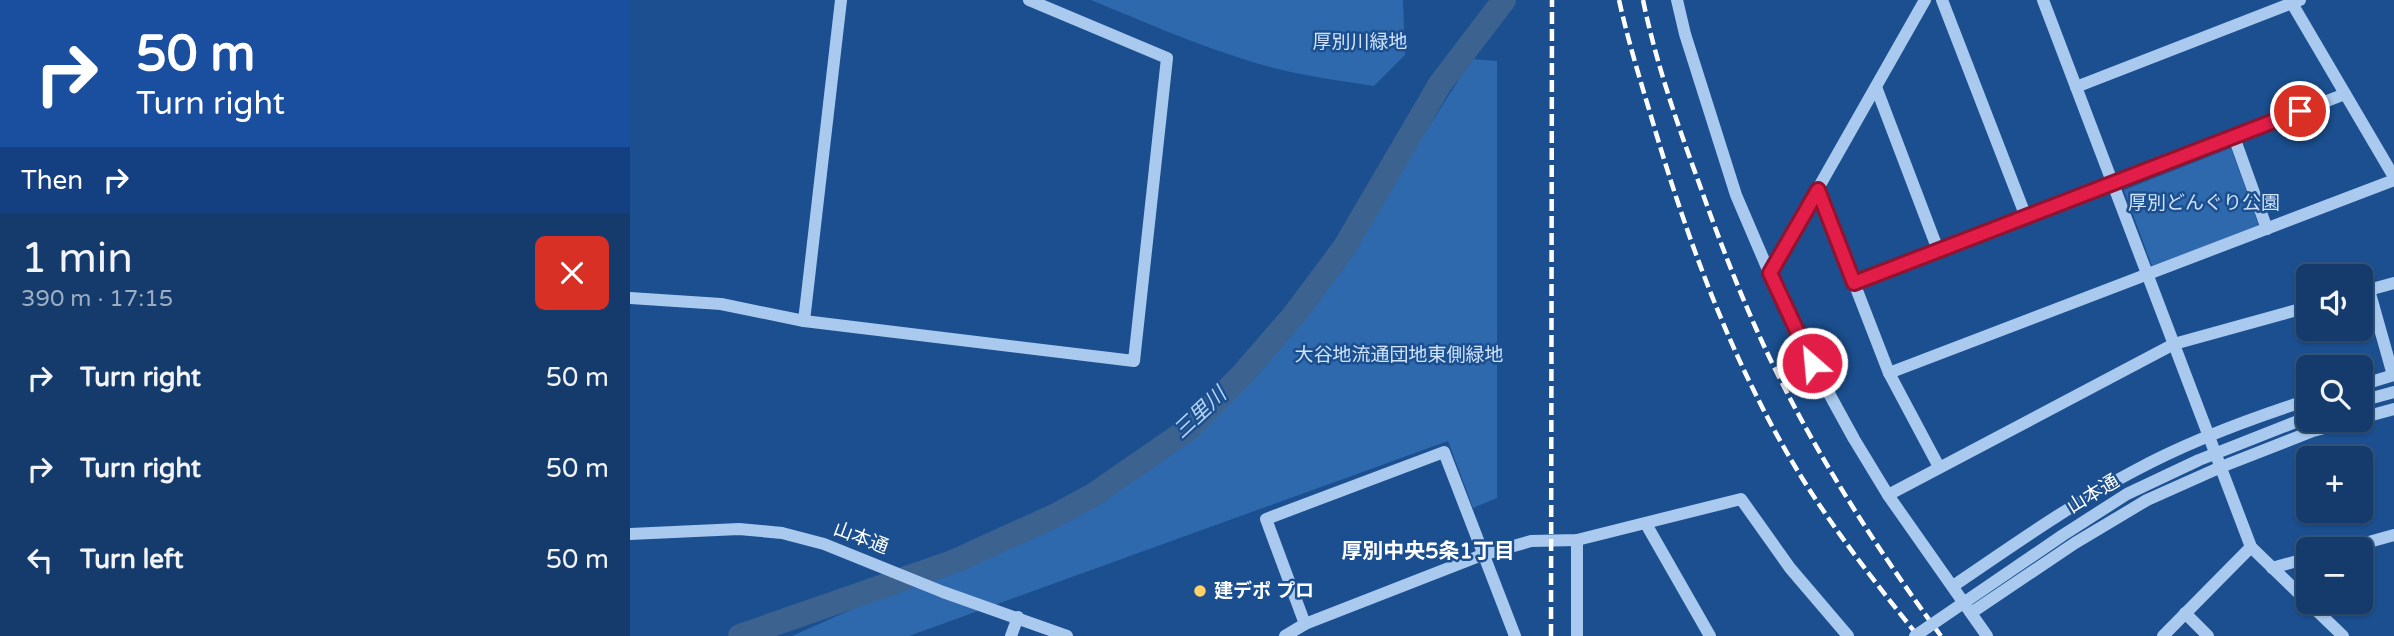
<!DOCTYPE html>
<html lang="en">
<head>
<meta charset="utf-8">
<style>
	body { margin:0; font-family:"Varela Round","Noto Sans JP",sans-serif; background:#214673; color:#f1f3f6; height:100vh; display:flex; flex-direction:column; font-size:26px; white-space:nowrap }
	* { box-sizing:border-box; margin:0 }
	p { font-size:23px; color:#9dadc1 }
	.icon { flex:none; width:38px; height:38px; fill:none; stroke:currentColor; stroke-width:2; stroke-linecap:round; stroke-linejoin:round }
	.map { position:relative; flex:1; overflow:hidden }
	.sheet { display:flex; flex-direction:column; background:#143b6b; width:630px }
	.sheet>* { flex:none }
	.top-card { background:#1a4fa0; color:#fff; overflow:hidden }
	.tools { position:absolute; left:1666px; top:264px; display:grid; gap:14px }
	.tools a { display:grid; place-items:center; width:77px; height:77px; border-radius:10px; background:#143b6b; box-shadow:0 2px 5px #0004,0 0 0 2px #33557e; font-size:35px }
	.pin { position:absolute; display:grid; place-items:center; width:60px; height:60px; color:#fff; margin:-30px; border:4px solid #fff; border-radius:50%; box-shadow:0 2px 7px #0007 }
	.me { position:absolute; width:77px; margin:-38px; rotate:333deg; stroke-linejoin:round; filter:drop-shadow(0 0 5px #0008) }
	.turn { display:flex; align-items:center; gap:24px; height:147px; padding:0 21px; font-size:32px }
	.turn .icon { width:91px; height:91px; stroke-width:2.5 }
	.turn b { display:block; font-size:49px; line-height:60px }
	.then { display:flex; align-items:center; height:66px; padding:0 21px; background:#0003; gap:14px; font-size:26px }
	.round { display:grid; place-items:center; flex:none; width:74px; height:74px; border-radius:10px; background:#214673 }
	.headline { display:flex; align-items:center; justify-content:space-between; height:119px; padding:0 21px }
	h1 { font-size:42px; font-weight:600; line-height:52px }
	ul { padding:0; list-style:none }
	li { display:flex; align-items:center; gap:21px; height:91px; padding:0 21px }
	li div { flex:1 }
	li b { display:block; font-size:26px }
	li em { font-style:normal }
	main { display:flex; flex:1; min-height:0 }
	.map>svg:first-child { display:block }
	.green { fill:#2e69ad }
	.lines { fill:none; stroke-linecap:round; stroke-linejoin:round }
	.river { stroke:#3c6290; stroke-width:24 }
	.minor { stroke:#a9c9ee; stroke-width:12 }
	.rail { stroke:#fff; stroke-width:4.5; stroke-dasharray:12 5; stroke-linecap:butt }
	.minor-bridge { stroke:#a9c9ee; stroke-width:12 }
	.route-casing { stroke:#92132f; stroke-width:18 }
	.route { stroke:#e11d48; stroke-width:12 }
	.poi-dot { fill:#ffd166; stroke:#1b4f8f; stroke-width:2.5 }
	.labels { text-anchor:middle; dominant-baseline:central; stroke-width:5; stroke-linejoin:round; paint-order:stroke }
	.park-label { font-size:19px; fill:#cfe3fa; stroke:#1b4f8f }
	.street-label { font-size:19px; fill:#fff; stroke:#1b4f8f }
	.poi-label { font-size:19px; font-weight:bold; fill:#fff; stroke:#1b4f8f; text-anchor:start }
	.water-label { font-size:21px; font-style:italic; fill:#b5d3f5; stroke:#1b4f8f }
	.neighbourhood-label { font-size:21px; font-weight:bold; fill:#fff; stroke:#1b4f8f }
</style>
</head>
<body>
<main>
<section class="sheet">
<div class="top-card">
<div class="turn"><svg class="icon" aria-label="right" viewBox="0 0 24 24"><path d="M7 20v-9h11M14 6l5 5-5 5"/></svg><div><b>50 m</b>Turn right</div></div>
<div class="then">Then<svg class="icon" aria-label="right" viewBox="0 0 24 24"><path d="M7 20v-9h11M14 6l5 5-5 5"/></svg></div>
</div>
<div class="headline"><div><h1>1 min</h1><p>390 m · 17:15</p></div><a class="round" style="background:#d93025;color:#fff"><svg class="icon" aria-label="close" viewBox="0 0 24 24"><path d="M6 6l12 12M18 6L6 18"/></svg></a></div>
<ul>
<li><svg class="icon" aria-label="right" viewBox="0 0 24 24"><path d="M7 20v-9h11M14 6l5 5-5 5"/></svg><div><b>Turn right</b></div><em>50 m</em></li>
<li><svg class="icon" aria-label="right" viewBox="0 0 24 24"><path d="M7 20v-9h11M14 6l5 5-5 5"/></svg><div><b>Turn right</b></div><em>50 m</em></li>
<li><svg class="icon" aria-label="left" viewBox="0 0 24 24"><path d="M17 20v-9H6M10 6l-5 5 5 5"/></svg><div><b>Turn left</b></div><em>50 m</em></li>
</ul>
</section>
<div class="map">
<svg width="1764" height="636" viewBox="0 0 1764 636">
	<rect width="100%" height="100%" fill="#1b4f8f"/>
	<g class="green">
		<path d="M461,0H773L775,55L744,86C703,80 662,74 622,62C567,45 514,22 461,0Z"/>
		<path d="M842,59L867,61V498L843,508L818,441L279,636H162L478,495L560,440L628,374L687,301Z"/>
		<path d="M1601,148L1629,226L1522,266L1494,190Z"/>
	</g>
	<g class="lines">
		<path class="river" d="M110,636L325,561L426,515L463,495L557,430L611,376L664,315L714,248L810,84L874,0"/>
		<g class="minor">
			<path d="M1047,0L1055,34L1106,195L1162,326L1224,439L1258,495L1357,636"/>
			<path d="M1312,0L1396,217"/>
			<path d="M1413,0L1621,547L1713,636"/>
			<path d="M1660,0L1764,177"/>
			<path d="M1246,87L1308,250"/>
			<path d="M1446,87L1670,0"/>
			<path d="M1604,137L1637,229"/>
			<path d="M1188,190L1259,373L1309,467"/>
			<path d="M1140,273L1295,0"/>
			<path d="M1224,283L1715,94"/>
			<path d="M1739,290L1763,375"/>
			<path d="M1731,292L1764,283"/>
			<path d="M0,298L91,304L174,321L504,361L537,58L399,0"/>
			<path d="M174,321L211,0"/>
			<path d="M1259,373L1764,180"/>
			<path d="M1731,385L1764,375"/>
			<path d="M1731,401L1764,392"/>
			<path d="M1731,418L1764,409"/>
			<path d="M1258,495L1544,344L1678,307"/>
			<path d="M1016,524L1080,636"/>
			<path d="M0,534L109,529L152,533L194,544L313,592L437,636"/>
			<path d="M947,540V636"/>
			<path d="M1710,550L1764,535"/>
			<path d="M1642,568L1678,558"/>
			<path d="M1323,586C1382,546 1441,504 1504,471C1559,441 1619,419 1678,400"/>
			<path d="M1341,613L1445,543L1517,500L1591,467L1683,431L1724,420"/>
			<path d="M1555,613L1578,636"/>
			<path d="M675,624L636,519L814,452L885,636"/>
			<path d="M381,636L388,617"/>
			<path d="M655,636L675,624L852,555L901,541L947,540L1111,499L1160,568L1218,636"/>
			<path d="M1533,636L1621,547"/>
		</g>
		<g class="rail">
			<path d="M989,0C999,45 1013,89 1026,133C1062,253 1106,371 1172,478C1207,534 1247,585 1288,636"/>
			<path d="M1013,0C1026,63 1047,123 1069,183C1092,248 1117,313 1148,375C1194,467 1250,553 1311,636"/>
			<path d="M921,636L922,0"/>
		</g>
		<path class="minor-bridge" d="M1285,636L1433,535L1497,494L1569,460L1678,417"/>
	</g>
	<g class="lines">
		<g class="route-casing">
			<path id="route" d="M1182,363L1140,273L1188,190L1224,283L1670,111"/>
		</g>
		<use href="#route" class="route"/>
	</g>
	<circle class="poi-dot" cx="570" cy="591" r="7"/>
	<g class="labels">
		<g class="park-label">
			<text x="730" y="42">厚別川緑地</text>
			<text x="1574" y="203">厚別どんぐり公園</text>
			<text x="769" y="355">大谷地流通団地東側緑地</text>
		</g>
		<g class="street-label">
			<text transform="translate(1463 494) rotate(-31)">山本通</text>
			<text transform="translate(231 538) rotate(21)">山本通</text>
		</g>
		<g class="poi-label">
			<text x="584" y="591">建デポ プロ</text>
		</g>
		<g class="water-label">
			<text transform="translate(570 413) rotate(-43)">三里川</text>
		</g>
		<g class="neighbourhood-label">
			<text x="798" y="551">厚別中央5条1丁目</text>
		</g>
	</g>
</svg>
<div class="tools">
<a><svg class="icon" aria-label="sound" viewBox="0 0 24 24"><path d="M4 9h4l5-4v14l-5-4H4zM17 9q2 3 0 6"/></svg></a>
<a><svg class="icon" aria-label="search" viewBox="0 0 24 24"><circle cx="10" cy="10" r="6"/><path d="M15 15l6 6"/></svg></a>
<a>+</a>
<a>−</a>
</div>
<div class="pin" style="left:1670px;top:111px;background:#d93025"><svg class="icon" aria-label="arrive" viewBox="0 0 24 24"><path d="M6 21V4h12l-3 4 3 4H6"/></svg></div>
<svg class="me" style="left:1182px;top:363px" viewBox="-20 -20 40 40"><circle r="17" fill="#e11d48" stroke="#fff" stroke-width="3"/><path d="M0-11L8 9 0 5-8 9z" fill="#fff"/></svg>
</div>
</main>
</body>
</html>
